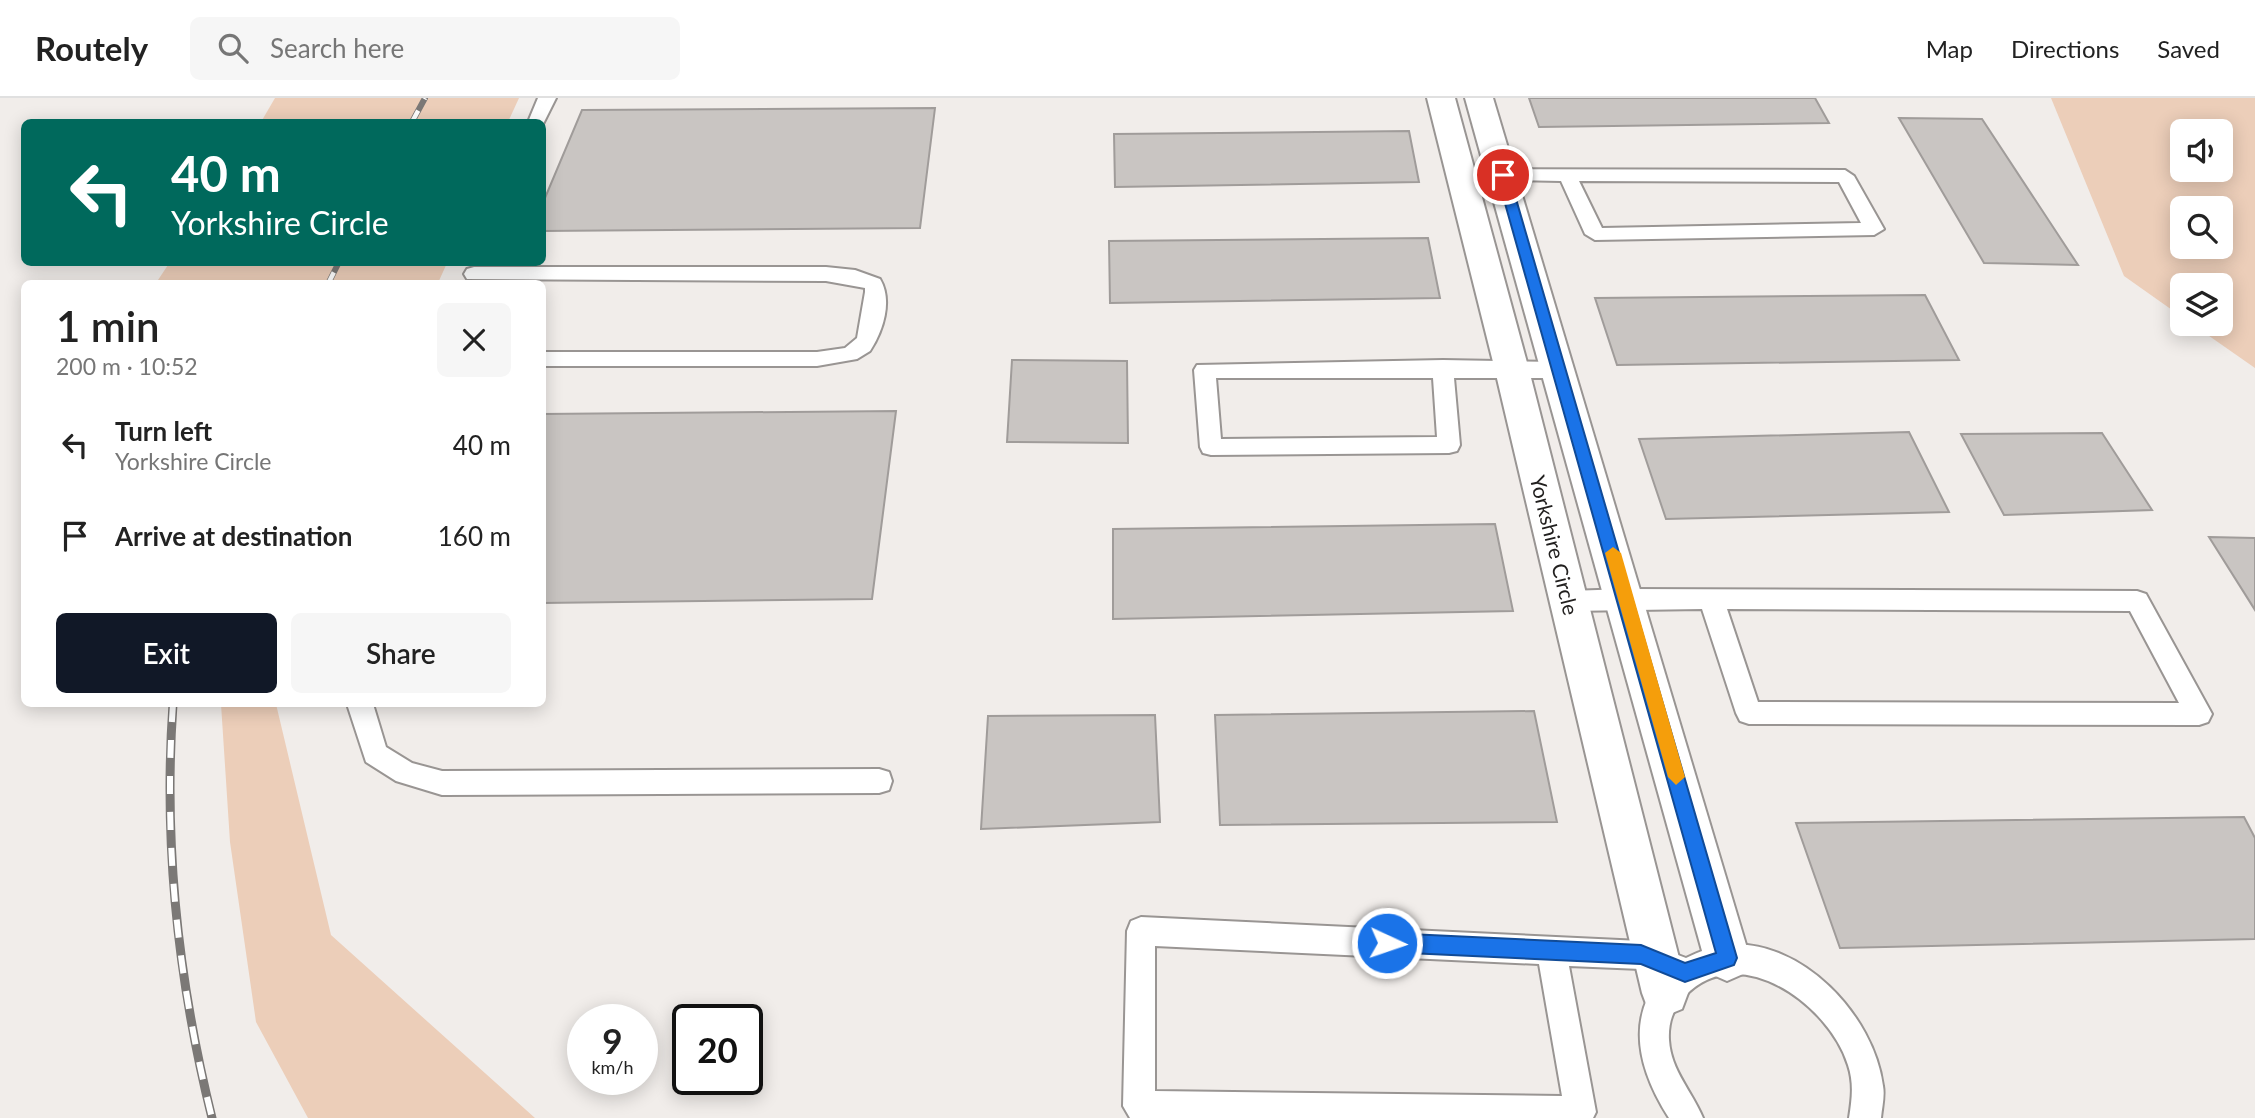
<!DOCTYPE html>
<html lang="en">
<head>
<meta charset="utf-8">
<style>
	body { margin:0; font-family:Lato,sans-serif; background:#f6f6f6; color:#222; height:100vh; display:flex; flex-direction:column; font-size:26px; white-space:nowrap }
	* { box-sizing:border-box; margin:0 }
	p { font-size:23px; color:#767676 }
	.icon { flex:none; width:38px; height:38px; fill:none; stroke:currentColor; stroke-width:2; stroke-linecap:round; stroke-linejoin:round }
	.map { position:relative; flex:1; overflow:hidden }
	.panel { position:absolute; left:21px; top:182px; width:525px; height:427px; display:flex; flex-direction:column; background:#fff; border-radius:10px; box-shadow:0 4px 18px #0003 }
	.panel>* { flex:none }
	.hud { position:absolute; left:21px; top:21px; width:525px; height:147px; border-radius:10px; box-shadow:0 4px 18px #0003; background:#00695c; color:#fff; overflow:hidden }
	.buttons { position:absolute; left:2170px; top:21px; display:grid; gap:14px }
	.buttons a { display:grid; place-items:center; width:63px; height:63px; border-radius:10px; background:#fff; box-shadow:0 4px 18px #0003; font-size:35px }
	.speed { position:absolute; left:567px; top:906px; display:flex; gap:14px; font-size:35px; font-weight:700; text-align:center }
	.speed>* { display:grid; place-content:center; width:91px; height:91px; border-radius:50%; background:#fff; box-shadow:0 4px 18px #0003; line-height:1 }
	.speed small { font-size:18px; font-weight:400 }
	.speed .limit { border:4px solid #111; border-radius:10px; background:#fff; color:#111 }
	.pin { position:absolute; display:grid; place-items:center; width:60px; height:60px; color:#fff; margin:-30px; border:4px solid #fff; border-radius:50%; box-shadow:0 2px 7px #0007 }
	.me { position:absolute; width:77px; margin:-38px; rotate:93deg; stroke-linejoin:round; filter:drop-shadow(0 0 5px #0008) }
	.turn { display:flex; align-items:center; gap:24px; height:147px; padding:0 35px; font-size:32px }
	.turn .icon { width:91px; height:91px; stroke-width:2.5 }
	.turn b { display:block; font-size:49px; line-height:60px }
	.round { display:grid; place-items:center; flex:none; width:74px; height:74px; border-radius:10px; background:#f6f6f6 }
	.headline { display:flex; align-items:center; justify-content:space-between; height:119px; padding:0 35px }
	h1 { font-size:42px; font-weight:600; line-height:52px }
	.primary-button { display:flex; gap:14px; margin-top:auto; padding:14px 35px }
	.primary-button a { flex:1; height:80px; border-radius:10px; background:#111827; color:#fff; font-size:28px; font-weight:600; line-height:80px; text-align:center }
	.primary-button a+a { background:#f6f6f6; color:#222 }
	ul { padding:0; list-style:none }
	li { display:flex; align-items:center; gap:21px; height:91px; padding:0 35px }
	li div { flex:1 }
	li b { display:block; font-size:26px }
	li em { font-style:normal }
	header { display:flex; align-items:center; gap:42px; box-sizing:border-box; height:98px; padding:0 35px; background:#fff; border-bottom:2px solid #e0e0e0 }
	header strong { font-size:33px }
	nav { display:flex; gap:38px; margin-inline-start:auto; font-size:24px }
	.search { width:490px; height:63px; background:#f6f6f6; display:flex; align-items:center; gap:18px; box-sizing:border-box; padding:0 24px; border-radius:10px; color:#767676; font-size:26px }
	.map>svg:first-child { display:block }
	.green { fill:#ecceb9; fill-rule:evenodd }
	.building { fill:#c9c5c2; stroke:#a09c9a; stroke-width:2 }
	.lines { fill:none; stroke-linecap:round; stroke-linejoin:round }
	.service-casing { stroke:#999593; stroke-width:4 }
	.minor-casing { stroke:#999593; stroke-width:4 }
	.service { fill:#fff; fill-rule:evenodd }
	.minor { fill:#fff; fill-rule:evenodd }
	.rail-far1-casing { stroke:#7b7876; stroke-width:6 }
	.rail-casing { stroke:#7b7876; stroke-width:9 }
	.rail-far1 { stroke:#fff; stroke-width:4.5; stroke-dasharray:13; stroke-linecap:butt }
	.rail { stroke:#fff; stroke-width:6; stroke-dasharray:18; stroke-linecap:butt }
	.route { fill:#1a73e8; stroke:#114b97; stroke-width:2 }
	.slow { fill:#f59e0b }
	.labels { text-anchor:middle; dominant-baseline:central; stroke-width:5; stroke-linejoin:round; paint-order:stroke }
	.street-label { font-size:21px; fill:#22201f; stroke:#fff }
</style>
</head>
<body>
<header>
<strong>Routely</strong>
<div class="search"><svg class="icon" aria-label="search" viewBox="0 0 24 24"><circle cx="10" cy="10" r="6"/><path d="M15 15l6 6"/></svg>Search here</div>
<nav><a>Map</a><a>Directions</a><a>Saved</a></nav>
</header>
<div class="map">
<svg width="2255" height="1020" viewBox="0 0 2255 1020">
	<rect width="100%" height="100%" fill="#f1edea"/>
	<g class="green">
		<path d="M275,0H519L508,24H261Z"/>
		<path d="M2051,0H2255V270L2192,226H2221V187H2182V219L2124,178ZM2182,33H2221V72H2182ZM2182,110H2221V149H2182Z"/>
		<path d="M170,164H447V165L438,185H156Z"/>
		<path d="M221,606H276L331,837L535,1020H308L256,924L230,744Z"/>
	</g>
	<g class="building">
		<path d="M1529,0H1815L1829,25L1539,29Z"/>
		<path d="M935,10L920,130L542,133V107L582,12Z"/>
		<path d="M1899,20L1982,21L2078,167L1984,165Z"/>
		<path d="M1409,33L1419,84L1115,89L1114,36Z"/>
		<path d="M1428,140L1440,200L1110,205L1109,143Z"/>
		<path d="M1925,197L1959,262L1617,267L1595,200Z"/>
		<path d="M1012,262L1127,263L1128,345L1007,344Z"/>
		<path d="M896,313L872,501L542,505V316Z"/>
		<path d="M1909,334L1949,414L1666,421L1639,341Z"/>
		<path d="M2102,335L2152,412L2004,417L1961,336Z"/>
		<path d="M1495,426L1513,513L1113,521V431Z"/>
		<path d="M2209,439L2255,440V512Z"/>
		<path d="M1534,613L1557,724L1220,727L1215,617Z"/>
		<path d="M1155,617L1160,724L981,731L988,618Z"/>
		<path d="M2244,719L2255,740V841L1840,850L1796,725Z"/>
	</g>
	<g class="lines">
		<g class="service-casing">
			<g id="service">
				<path d="M538,0H556L542,28V24H528Z"/>
				<path d="M1462,71L1845,72L1854,78L1884,131L1874,137L1595,142L1585,136L1561,83L1455,81L1453,77L1455,73ZM1579,83L1839,84L1861,125L1602,130Z"/>
				<path d="M474,169H826L855,172L880,181C893,203 883,233 870,253L857,261L817,268H542V254H817L845,250L857,240L865,194V190L826,183L467,181L464,176L467,171Z"/>
				<path d="M1443,262L1558,264L1566,267L1569,272L1566,277L1558,280H1454L1460,347L1457,353L1449,355L1211,357L1203,355L1200,349L1194,272L1197,267ZM1216,280H1433L1437,339L1221,341Z"/>
				<path d="M1626,491L2137,493L2146,496L2212,616L2208,624L2199,627L1749,626L1740,623L1736,615L1702,511L1569,513L1560,510L1557,503L1560,496L1569,493ZM1727,511L2130,513L2179,605L1758,604Z"/>
				<path d="M347,606H373L386,649L412,665L442,673L879,671L889,674L892,683L889,692L879,695L442,697L396,683L366,664Z"/>
				<path d="M1141,819L1641,843L1686,860C1699,854 1712,848 1727,847C1802,840 1874,918 1883,988C1885,998 1882,1009 1881,1020H1849C1852,1001 1854,985 1848,967C1829,906 1738,841 1685,898C1673,910 1668,925 1669,942C1671,973 1692,993 1703,1020H1669C1641,976 1624,924 1661,879L1641,871L1569,868L1596,1014L1593,1020H1130L1123,1008L1127,833L1131,823ZM1155,848L1539,866L1562,998L1155,993Z"/>
			</g>
		</g>
		<g class="minor-casing">
			<g id="minor">
				<path d="M1427,0H1455L1529,272L1688,895L1682,911L1665,918L1648,911L1642,895L1495,272Z"/>
				<path d="M1465,0H1493L1750,860L1743,876L1727,883L1711,876L1704,860Z"/>
			</g>
		</g>
		<use href="#service" class="service"/>
		<use href="#minor" class="minor"/>
		<g class="rail-far1-casing">
			<g id="rail-far1">
				<path d="M412,24L425,0"/>
				<path d="M328,186L339,164"/>
			</g>
		</g>
		<g class="rail-casing">
			<path id="rail" d="M173,606C163,747 178,883 212,1020"/>
		</g>
		<use href="#rail-far1" class="rail-far1"/>
		<use href="#rail" class="rail"/>
	</g>
	<path class="route" d="M1503,73L1509,77L1737,860L1734,867L1685,884L1641,866L1387,854L1380,851L1377,845L1380,838L1387,835L1641,847L1685,865L1716,855L1497,77Z"/>
	<path class="slow" d="M1613,449L1621,455L1685,679L1676,687L1668,679L1605,455Z"/>
	<g class="labels">
		<g class="street-label">
			<text transform="translate(1555 447) rotate(76)">Yorkshire Circle</text>
		</g>
	</g>
</svg>
<div class="buttons">
<a><svg class="icon" aria-label="sound" viewBox="0 0 24 24"><path d="M4 9h4l5-4v14l-5-4H4zM17 9q2 3 0 6"/></svg></a>
<a><svg class="icon" aria-label="search" viewBox="0 0 24 24"><circle cx="10" cy="10" r="6"/><path d="M15 15l6 6"/></svg></a>
<a><svg class="icon" aria-label="layers" viewBox="0 0 24 24"><path d="M12 4l9 5-9 5-9-5zM3 14l9 5 9-5"/></svg></a>
</div>
<div class="speed"><div>9<small>km/h</small></div><div class="limit">20</div></div>
<div class="pin" style="left:1503px;top:77px;background:#d93025"><svg class="icon" aria-label="arrive" viewBox="0 0 24 24"><path d="M6 21V4h12l-3 4 3 4H6"/></svg></div>
<svg class="me" style="left:1387px;top:845px" viewBox="-20 -20 40 40"><circle r="17" fill="#1a73e8" stroke="#fff" stroke-width="3"/><path d="M0-11L8 9 0 5-8 9z" fill="#fff"/></svg>
<div class="hud">
<div class="turn"><svg class="icon" aria-label="left" viewBox="0 0 24 24"><path d="M17 20v-9H6M10 6l-5 5 5 5"/></svg><div><b>40 m</b>Yorkshire Circle</div></div>
</div>
<section class="panel">
<div class="headline"><div><h1>1 min</h1><p>200 m · 10:52</p></div><a class="round"><svg class="icon" aria-label="close" viewBox="0 0 24 24"><path d="M6 6l12 12M18 6L6 18"/></svg></a></div>
<ul>
<li><svg class="icon" aria-label="left" viewBox="0 0 24 24"><path d="M17 20v-9H6M10 6l-5 5 5 5"/></svg><div><b>Turn left</b><p>Yorkshire Circle</p></div><em>40 m</em></li>
<li><svg class="icon" aria-label="arrive" viewBox="0 0 24 24"><path d="M6 21V4h12l-3 4 3 4H6"/></svg><div><b>Arrive at destination</b></div><em>160 m</em></li>
</ul>
<div class="primary-button"><a>Exit</a><a>Share</a></div>
</section>
</div>
</body>
</html>
